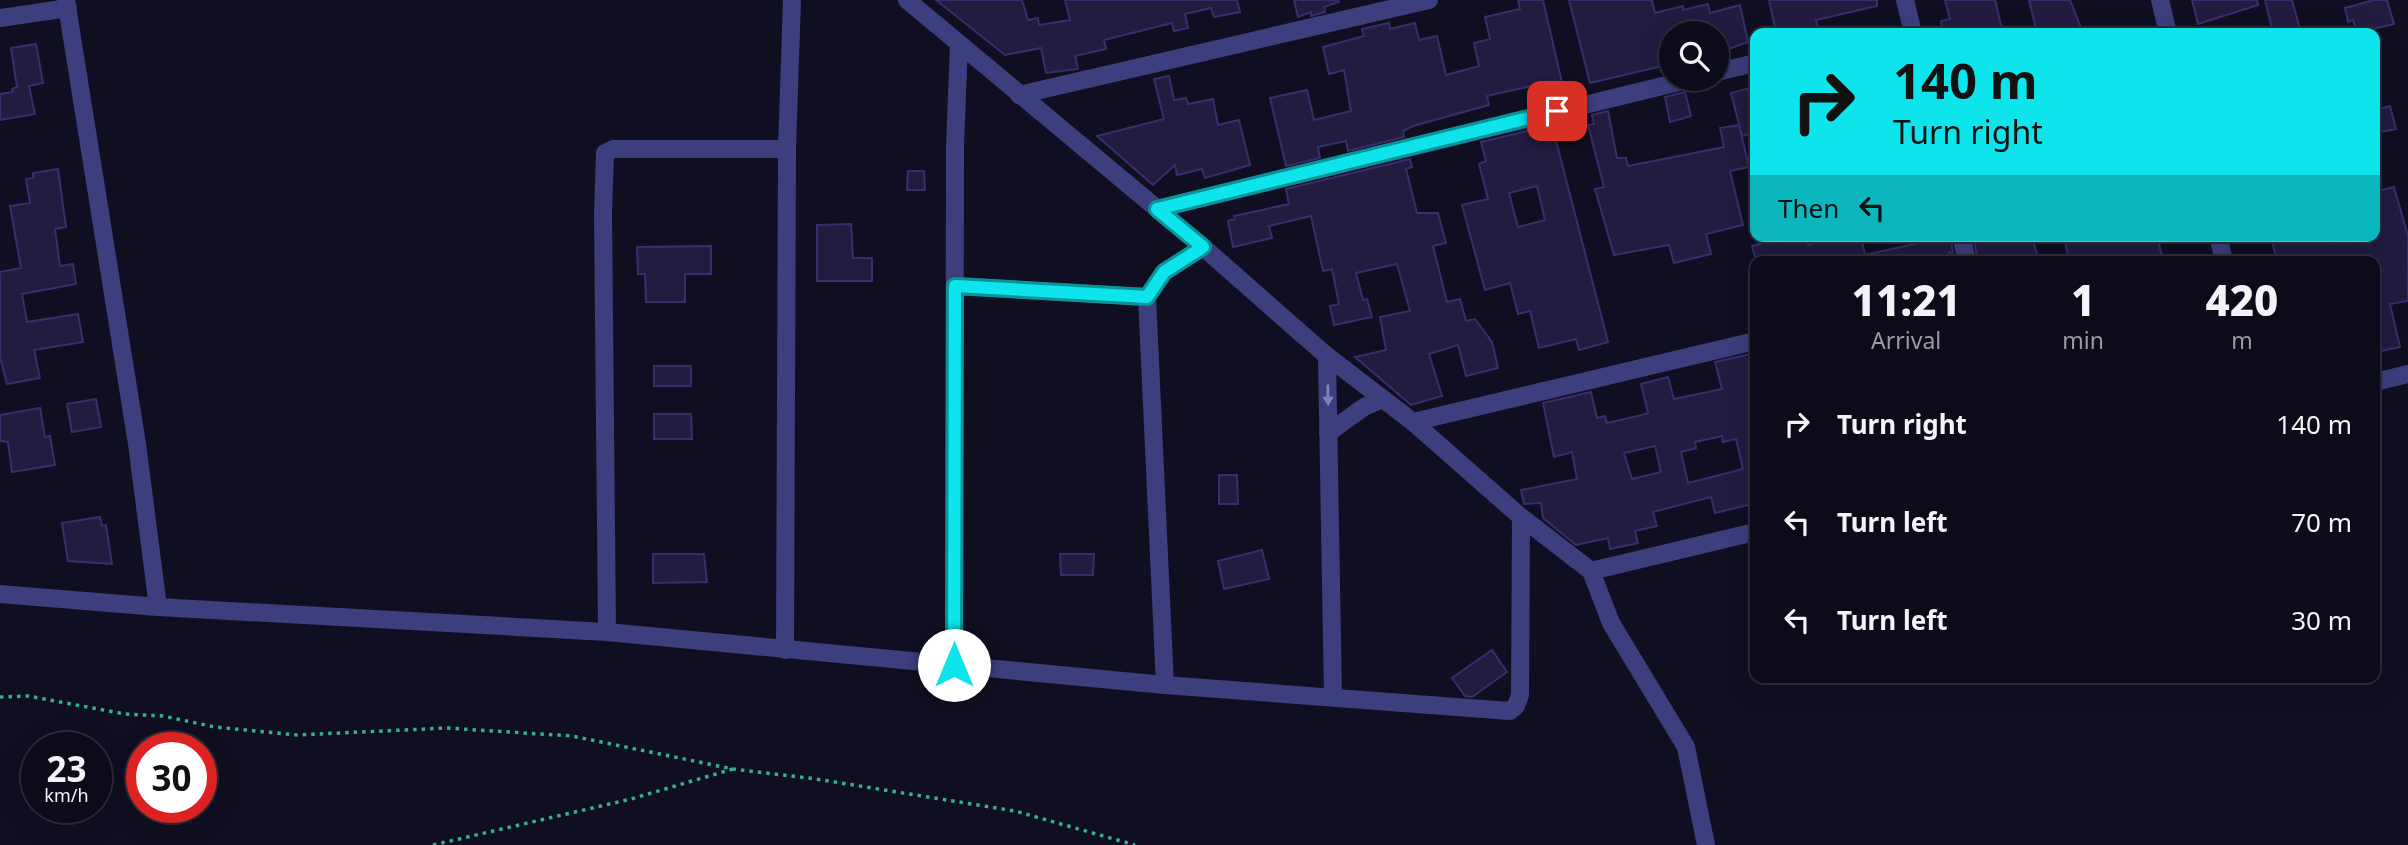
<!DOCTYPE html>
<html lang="en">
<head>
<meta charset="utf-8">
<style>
	body { margin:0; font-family:"Noto Sans",sans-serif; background:#151422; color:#f1f3f6; height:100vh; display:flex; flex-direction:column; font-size:26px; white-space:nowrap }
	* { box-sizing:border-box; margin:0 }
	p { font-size:23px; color:#9a9ba2 }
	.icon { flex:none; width:38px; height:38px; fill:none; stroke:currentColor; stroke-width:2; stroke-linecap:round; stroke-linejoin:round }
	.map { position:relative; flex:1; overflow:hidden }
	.panel { position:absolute; left:1750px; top:256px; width:630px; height:427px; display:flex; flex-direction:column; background:#0c0b19; border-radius:14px; box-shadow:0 7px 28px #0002,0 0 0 2px #2c2b38 }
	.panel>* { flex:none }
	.guide { position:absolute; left:1750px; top:28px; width:630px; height:214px; border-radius:14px; box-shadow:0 7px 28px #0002,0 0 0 2px #2c2b38; background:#0ee4eb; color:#111; overflow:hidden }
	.controls { position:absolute; left:1659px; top:21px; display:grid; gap:14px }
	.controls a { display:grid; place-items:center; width:70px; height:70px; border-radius:50%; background:#0c0b19; box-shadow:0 7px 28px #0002,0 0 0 2px #2c2b38; font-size:35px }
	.speed { position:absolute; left:21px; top:732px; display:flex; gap:14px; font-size:35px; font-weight:700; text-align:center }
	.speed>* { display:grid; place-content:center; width:91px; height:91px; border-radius:50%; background:#0c0b19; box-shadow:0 7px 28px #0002,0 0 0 2px #2c2b38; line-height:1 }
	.speed small { font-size:18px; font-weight:400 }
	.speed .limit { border:10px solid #d22; background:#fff; color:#111 }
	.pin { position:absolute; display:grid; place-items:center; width:60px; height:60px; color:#fff; margin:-30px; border-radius:14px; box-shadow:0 4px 10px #0006 }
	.me { position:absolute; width:77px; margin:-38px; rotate:0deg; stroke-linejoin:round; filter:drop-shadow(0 0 5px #0008) }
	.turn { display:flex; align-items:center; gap:24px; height:147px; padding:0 28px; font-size:32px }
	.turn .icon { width:91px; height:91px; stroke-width:2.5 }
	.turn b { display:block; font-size:49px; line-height:60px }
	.then { display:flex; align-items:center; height:66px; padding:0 28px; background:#0003; gap:14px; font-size:26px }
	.eta { display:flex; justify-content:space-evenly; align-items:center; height:119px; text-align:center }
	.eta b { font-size:42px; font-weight:800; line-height:49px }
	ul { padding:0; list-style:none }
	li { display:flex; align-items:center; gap:21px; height:98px; padding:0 28px }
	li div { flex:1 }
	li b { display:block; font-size:26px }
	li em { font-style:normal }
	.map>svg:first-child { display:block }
	.building { fill:#211c40; stroke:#372f6b; stroke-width:2; fill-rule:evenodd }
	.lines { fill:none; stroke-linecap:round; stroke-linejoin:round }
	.path { stroke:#35ac9d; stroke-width:3.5; stroke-dasharray:3.5 5; stroke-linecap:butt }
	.minor { stroke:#3c3e7d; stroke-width:18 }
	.oneway { fill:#8080b6 }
	.route-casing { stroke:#099499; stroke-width:18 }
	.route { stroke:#0ee4eb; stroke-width:12 }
</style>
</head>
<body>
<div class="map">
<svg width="2408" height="845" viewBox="0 0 2408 845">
	<rect width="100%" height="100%" fill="#100f21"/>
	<g class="building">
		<path d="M936,0H1022L1028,20L1038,18L1039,25L1070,20L1065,0H1237L1240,12L1214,17L1211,8L1185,14L1188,28L1174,31L1172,23L1104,40L1106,49L1075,56L1078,69L1046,73L1041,48L1005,55Z"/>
		<path d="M1294,0H1338L1339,2L1324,7L1325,12L1311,16V12L1298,17Z"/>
		<path d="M1518,0H1543L1563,87L1543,92L1540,84L1487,96L1489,105L1413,126L1403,131L1404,137L1348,151L1346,141L1318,147L1320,158L1286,166L1270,98L1307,90L1314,120L1351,111L1344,70L1329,74L1323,47L1364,36L1362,29L1389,23L1390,29L1415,23L1419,40L1437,36L1446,75L1479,66L1474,43L1490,39L1485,17L1520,9Z"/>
		<path d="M1569,0H1652L1655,13L1683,6V10L1708,4L1710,13L1740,5L1748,42L1717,53V33H1671V64L1590,83Z"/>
		<path d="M1769,0H1877V6L1816,20L1819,33H1776Z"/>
		<path d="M1945,0H1995L2003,33H1943L1941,21L1950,19Z"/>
		<path d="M2029,0H2070L2082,30L2037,33Z"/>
		<path d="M2192,0H2257L2258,5L2198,24Z"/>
		<path d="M2265,0H2292L2301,33H2273Z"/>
		<path d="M2374,0H2387L2394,24L2357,33L2353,20L2348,22L2345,8Z"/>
		<path d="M36,44L43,83L29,86L35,114L0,120V94L13,92L12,89L17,87L11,48Z"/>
		<path d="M1169,76L1174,100L1186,98L1188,104L1213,99L1218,125L1239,120L1250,165L1205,178L1202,169L1177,175L1175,165L1153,185L1097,136L1164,119L1154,79Z"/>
		<path d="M1755,87V133L1742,136L1731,93Z"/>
		<path d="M1685,92L1691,116L1670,122L1665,97Z"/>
		<path d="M2390,106L2396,129L2375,133V110Z"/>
		<path d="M1608,111L1617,158H1626L1628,166L1724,147L1720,128L1739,125L1749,167L1730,171L1743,225L1706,234L1711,254L1674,263L1669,245L1614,255L1595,189L1604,187L1588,125L1594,124L1592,115Z"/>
		<path d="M1552,125L1608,342L1579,350L1576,339L1539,348L1530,311L1518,314L1510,283L1485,290L1462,205L1488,199L1479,164L1486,161L1481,142ZM1537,186L1545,220L1518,227L1509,193Z"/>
		<path d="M1410,159L1412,167L1406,169L1417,213H1438L1446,243L1433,246L1447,302L1460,299L1466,321L1475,319L1492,342L1498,368L1466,376L1458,345L1429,354L1442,396L1411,405L1355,357L1386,350L1380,317L1410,311L1397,264L1356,273L1363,300L1367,299L1372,317L1334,325L1330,306L1339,304L1332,269L1323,271L1311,216L1269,226L1272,238L1233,247L1228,221L1235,219L1234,216L1289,204L1286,189Z"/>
		<path d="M58,169L66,227L55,229L60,266L73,264L76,284L22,294L27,322L78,314L83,342L34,350L40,378L7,384L0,357V272L21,268L10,206L30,203L26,179L33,178V173Z"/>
		<path d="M908,171H924L925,190H907Z"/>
		<path d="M2394,187L2408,236V301L2390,304L2400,347L2377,352L2375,261H2277L2271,236H2328L2330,244L2375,236V192Z"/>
		<path d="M851,224L853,258H872V281H817V225Z"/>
		<path d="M1791,236H1805L1808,245L1842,236H1861L1865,255L1950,236L1953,253L1949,252L1951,261H1756L1752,246Z"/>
		<path d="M1973,236H2026L2027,242L2033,241L2039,261H1985L1984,257L1977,256Z"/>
		<path d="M2064,236H2157L2163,261H2069Z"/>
		<path d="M711,246V274H685V302H646L645,274H638L637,247Z"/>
		<path d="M1755,353V408L1752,409L1755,421V497H1751L1752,504L1715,513L1711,497L1653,512L1657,526L1635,531L1638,543L1610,549L1608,538L1576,545L1543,518L1541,503L1524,504L1521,490L1577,479L1572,452L1554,457L1543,403L1591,392L1597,418L1605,416L1607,423L1642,415L1648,413L1641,384L1668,377L1674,399L1722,389L1715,362ZM1722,436L1723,442L1736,439L1743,469L1688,483L1681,452L1696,448L1695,442ZM1655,446L1661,472L1632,479L1624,453Z"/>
		<rect x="654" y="366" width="37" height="20"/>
		<path d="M96,399L101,427L72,432L67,404Z"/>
		<path d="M40,408L45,437L50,436L55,465L12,472L8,442L0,441V415Z"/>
		<path d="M654,414H691L692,439H654Z"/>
		<path d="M1219,475H1237L1238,504H1219Z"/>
		<path d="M100,517L102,526L106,525L112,564L68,561L62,523Z"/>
		<path d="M1262,550L1269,579L1224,589L1218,561Z"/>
		<path d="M653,554H704L707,582L653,583Z"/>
		<path d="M1060,554H1094L1093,575H1061Z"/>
		<path d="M1492,650L1507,672L1472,697L1465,696L1452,678Z"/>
	</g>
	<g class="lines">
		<g class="path">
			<path d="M0,697L28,696L125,714L163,716L215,727L297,735L446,728L572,736L733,769L816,779L1015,811L1135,845"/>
			<path d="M433,845L631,799L733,769"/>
		</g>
		<g class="minor">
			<path d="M907,0L1203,247L1327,356L1413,422L1521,517L1591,571L1611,623L1686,747L1706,845"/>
			<path d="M1905,0L1913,33"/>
			<path d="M2160,0L2168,33"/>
			<path d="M0,18L68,8"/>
			<path d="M1717,72L1755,63"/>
			<path d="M1019,95L1429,0"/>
			<path d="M1157,209L1691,79"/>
			<path d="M1961,236L1967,261"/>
			<path d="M2218,236L2224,261"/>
			<path d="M955,286L1147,297"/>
			<path d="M1327,356L1333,697"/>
			<path d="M2375,382L2408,374"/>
			<path d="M1413,422L1755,341"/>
			<path d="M1328,433L1364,407L1382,399"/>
			<path d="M1591,571L1755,532"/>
			<path d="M0,594L158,607L137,444L66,0"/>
			<path d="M158,607L607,632L1165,685L1510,711L1516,706L1520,695L1521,517"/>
			<path d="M607,632L603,213L605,153L613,149H787"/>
			<path d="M785,650L787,149L792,0"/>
			<path d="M954,665L955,146L959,44"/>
			<path d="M1165,685L1147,297L1164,272L1203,247"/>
		</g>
	</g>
	<defs><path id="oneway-solid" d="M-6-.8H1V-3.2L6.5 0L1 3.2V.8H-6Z" transform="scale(1.75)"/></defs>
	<use class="oneway" href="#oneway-solid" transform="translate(1328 395) rotate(89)"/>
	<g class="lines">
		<g class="route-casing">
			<path id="route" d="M954,665L955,286L1147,297L1164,272L1203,247L1157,209L1557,111"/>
		</g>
		<use href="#route" class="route"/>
	</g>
</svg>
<div class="controls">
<a><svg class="icon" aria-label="search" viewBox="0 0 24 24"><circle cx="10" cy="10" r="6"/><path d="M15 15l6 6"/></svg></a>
</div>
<div class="speed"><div>23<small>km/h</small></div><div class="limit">30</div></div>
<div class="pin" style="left:1557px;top:111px;background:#d93025"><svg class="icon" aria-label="arrive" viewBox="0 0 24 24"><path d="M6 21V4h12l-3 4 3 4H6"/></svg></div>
<svg class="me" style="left:954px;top:665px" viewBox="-20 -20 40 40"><circle r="19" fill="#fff"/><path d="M0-13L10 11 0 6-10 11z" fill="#0ee4eb"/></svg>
<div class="guide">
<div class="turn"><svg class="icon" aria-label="right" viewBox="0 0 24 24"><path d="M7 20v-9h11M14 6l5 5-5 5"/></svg><div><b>140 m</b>Turn right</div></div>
<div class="then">Then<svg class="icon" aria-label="left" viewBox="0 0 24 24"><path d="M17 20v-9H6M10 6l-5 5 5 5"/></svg></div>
</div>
<section class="panel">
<div class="eta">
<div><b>11:21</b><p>Arrival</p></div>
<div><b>1</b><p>min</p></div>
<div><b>420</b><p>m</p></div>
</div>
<ul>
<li><svg class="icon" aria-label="right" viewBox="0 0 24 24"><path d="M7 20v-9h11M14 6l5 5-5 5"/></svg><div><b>Turn right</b></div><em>140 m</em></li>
<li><svg class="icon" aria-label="left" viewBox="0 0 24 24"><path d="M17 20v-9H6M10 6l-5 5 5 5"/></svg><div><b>Turn left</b></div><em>70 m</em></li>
<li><svg class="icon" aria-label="left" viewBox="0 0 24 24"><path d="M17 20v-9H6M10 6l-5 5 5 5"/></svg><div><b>Turn left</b></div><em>30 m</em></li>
</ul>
</section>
</div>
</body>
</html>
